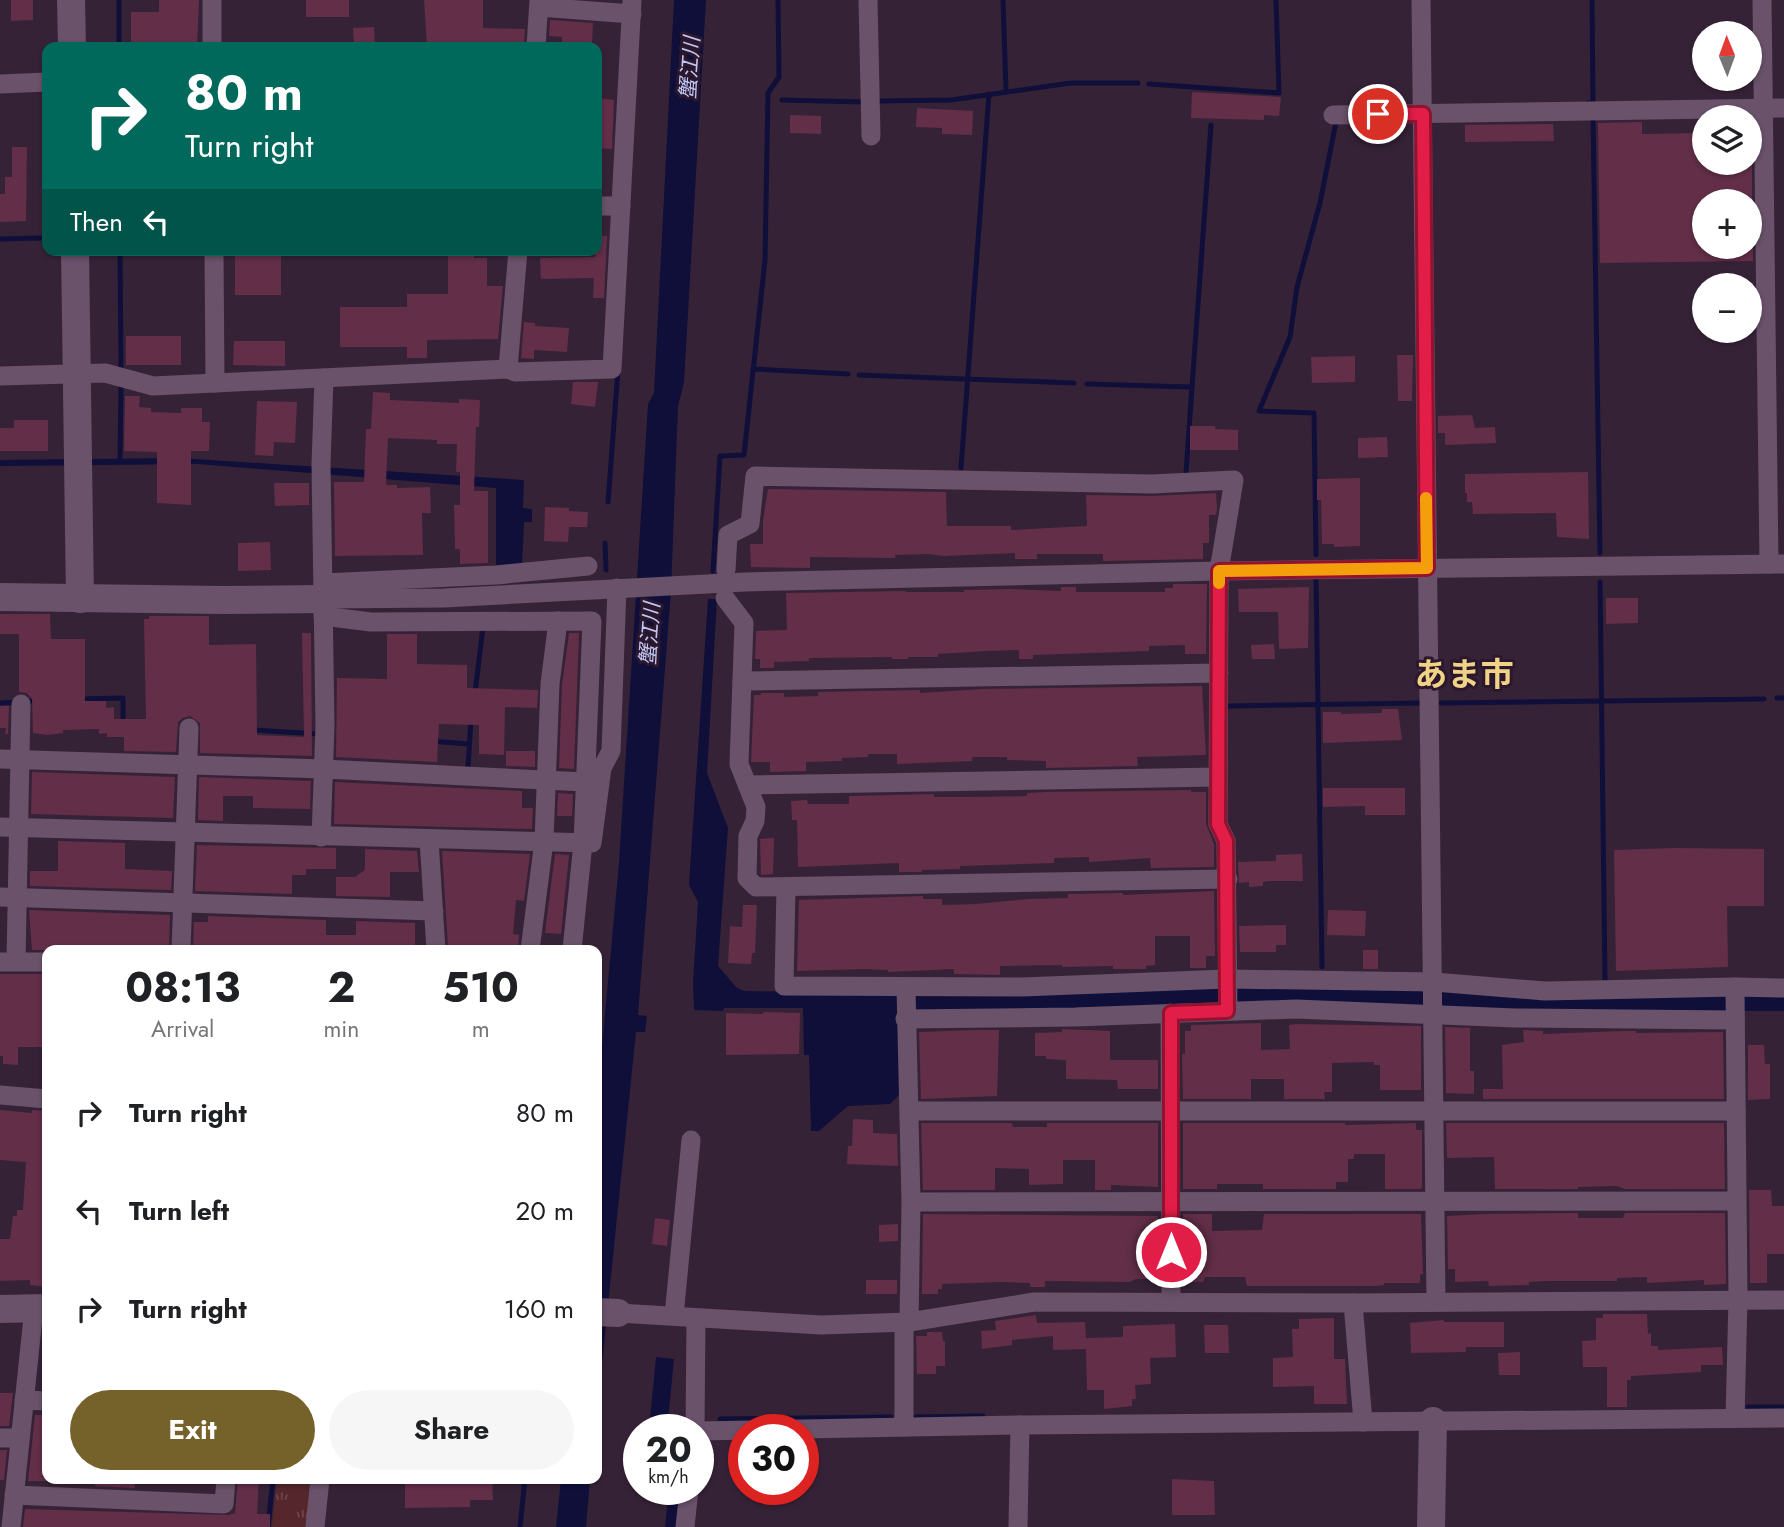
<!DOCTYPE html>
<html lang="en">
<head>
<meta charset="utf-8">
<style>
	body { margin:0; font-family:Jost,"Noto Sans JP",sans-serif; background:#f6f6f6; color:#202124; height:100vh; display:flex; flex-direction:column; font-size:26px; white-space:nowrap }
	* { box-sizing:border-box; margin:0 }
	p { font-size:23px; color:#757577 }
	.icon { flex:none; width:38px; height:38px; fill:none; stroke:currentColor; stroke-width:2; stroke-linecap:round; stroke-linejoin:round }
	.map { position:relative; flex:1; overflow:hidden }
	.sheet { position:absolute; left:42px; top:945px; width:560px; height:539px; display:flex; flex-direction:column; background:#fff; border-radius:14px; box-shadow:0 2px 5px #0004 }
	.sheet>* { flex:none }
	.top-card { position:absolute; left:42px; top:42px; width:560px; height:214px; border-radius:14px; box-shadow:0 2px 5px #0004; background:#00695c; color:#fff; overflow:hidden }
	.needle { width:46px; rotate:359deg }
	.tools { position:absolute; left:1692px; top:21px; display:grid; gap:14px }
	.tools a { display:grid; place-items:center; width:70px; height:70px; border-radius:50%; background:#fff; box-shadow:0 2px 5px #0004; font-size:35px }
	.speed { position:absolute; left:623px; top:1414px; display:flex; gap:14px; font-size:35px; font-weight:700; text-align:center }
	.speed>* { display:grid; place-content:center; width:91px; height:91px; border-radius:50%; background:#fff; box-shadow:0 2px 5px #0004; line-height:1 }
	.speed small { font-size:18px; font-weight:400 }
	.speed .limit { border:10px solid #d22; background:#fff; color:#111 }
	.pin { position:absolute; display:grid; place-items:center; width:60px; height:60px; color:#fff; margin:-30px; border:4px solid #fff; border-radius:50%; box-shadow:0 2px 7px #0007 }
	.me { position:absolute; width:77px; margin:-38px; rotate:0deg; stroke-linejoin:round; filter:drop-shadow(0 0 5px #0008) }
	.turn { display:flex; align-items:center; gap:24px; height:147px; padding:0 28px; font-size:32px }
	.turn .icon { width:91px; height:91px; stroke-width:2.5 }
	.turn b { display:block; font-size:49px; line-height:60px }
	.then { display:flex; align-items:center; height:66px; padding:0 28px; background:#0003; gap:14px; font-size:26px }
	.eta { display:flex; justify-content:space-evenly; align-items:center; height:119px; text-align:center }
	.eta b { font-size:42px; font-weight:700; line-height:49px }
	.button { display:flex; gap:14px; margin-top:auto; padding:14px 28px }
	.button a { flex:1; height:80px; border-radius:42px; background:#75622b; color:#fff; font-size:28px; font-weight:700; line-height:80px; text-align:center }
	.button a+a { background:#f6f6f6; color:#202124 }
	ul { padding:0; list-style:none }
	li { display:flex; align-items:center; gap:21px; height:98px; padding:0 28px }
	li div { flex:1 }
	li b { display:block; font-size:26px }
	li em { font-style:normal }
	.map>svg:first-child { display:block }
	.park { fill:url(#park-tufts) }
	.water { fill:#0f0f3a }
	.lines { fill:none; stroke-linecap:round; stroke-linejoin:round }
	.stream { stroke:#0f0f3a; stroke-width:5 }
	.building { fill:#622e48 }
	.street { stroke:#6a526a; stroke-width:19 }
	.secondary { stroke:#6a526a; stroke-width:28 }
	.route-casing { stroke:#92132f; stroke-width:18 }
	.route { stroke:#e11d48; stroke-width:12 }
	.slow { stroke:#f59e0b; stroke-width:12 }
	.labels { text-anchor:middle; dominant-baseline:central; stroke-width:6; stroke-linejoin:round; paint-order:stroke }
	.water-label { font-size:21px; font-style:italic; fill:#bec7f6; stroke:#2c182d }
	.town-label { font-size:33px; font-weight:bold; fill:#f0d387; stroke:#2c182d }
</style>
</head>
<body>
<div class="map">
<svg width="1784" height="1527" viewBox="0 0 1784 1527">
	<defs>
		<pattern id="park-tufts" width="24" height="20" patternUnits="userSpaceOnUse" patternTransform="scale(1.75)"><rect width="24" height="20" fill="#55272c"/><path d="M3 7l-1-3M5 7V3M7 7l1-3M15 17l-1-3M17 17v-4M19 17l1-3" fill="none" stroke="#6e474c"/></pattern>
	</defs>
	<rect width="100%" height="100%" fill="#362237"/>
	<path class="park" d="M277,1479H313L308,1527H272Z"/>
	<g class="water">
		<path d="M674,0H706L684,383L678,406L671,591L638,1015L647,1016L645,1032H636L597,1413V1101L619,863L648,404L654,393Z"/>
		<path d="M179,458L524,480L523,508L532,509V522H524L522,566L496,567V488L198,464L0,466V460Z"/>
		<path d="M708,599H717L707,773L728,828L718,966L737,988L744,991L897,994L1219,987L1452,990L1545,995L1784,997V1011H900L903,1091L890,1104L848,1106L819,1131H811L809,1055H804L803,1008H724L723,1011L694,1010L693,983L698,902L689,885Z"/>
		<path d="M656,1357L674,1359L667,1430H649Z"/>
		<path d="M561,1479H590L586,1527H556Z"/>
		<path d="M663,1489H677L680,1494L676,1527H665L668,1498Z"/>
	</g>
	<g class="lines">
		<g class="stream">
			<path d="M119,0V47"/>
			<path d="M1003,0L1006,91"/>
			<path d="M1149,84L1279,93L1276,0"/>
			<path d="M782,100L865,102"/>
			<path d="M877,101L951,100L1071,83H1138"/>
			<path d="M1588,103H1593L1592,0"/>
			<path d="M1593,117L1600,553"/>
			<path d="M0,239L42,238"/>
			<path d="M120,250L121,367"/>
			<path d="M753,369L848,374"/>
			<path d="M859,375L1074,383"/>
			<path d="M1087,384L1192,387L1211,125"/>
			<path d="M120,462L121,387"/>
			<path d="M961,468L989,94"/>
			<path d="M1186,473L1192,387"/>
			<path d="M608,502L618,370"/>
			<path d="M605,543L606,570"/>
			<path d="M1316,555L1314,413L1259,411L1290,337L1297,287L1320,203L1336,122"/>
			<path d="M713,571L720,456L744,455L765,260L768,93L779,77L778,0"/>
			<path d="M1316,578L1322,967"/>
			<path d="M1600,582L1605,980"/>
			<path d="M475,693L483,627"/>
			<path d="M1777,698H1784"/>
			<path d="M80,699L123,698V721L128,722"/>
			<path d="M0,703L39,701"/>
			<path d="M1441,703L1764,699"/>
			<path d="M1229,706L1421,703"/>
			<path d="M253,730L318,734"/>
			<path d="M431,741L468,744"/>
			<path d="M468,766L471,720"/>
			<path d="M1748,1407H1784"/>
			<path d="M916,1417L983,1416"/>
			<path d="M720,1419L891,1417"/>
			<path d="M268,1527L273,1479"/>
			<path d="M520,1527L525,1479"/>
		</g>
	</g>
	<g class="building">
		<path d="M11,0H33V20L11,21Z"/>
		<path d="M159,0H199L197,47H131V12H159Z"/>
		<rect x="306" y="0" width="43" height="17"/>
		<path d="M424,0H483V28L525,29L524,47H427Z"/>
		<path d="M550,20L593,23L592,45L562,43V37L549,36Z"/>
		<path d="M374,27L375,47H354L353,28Z"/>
		<path d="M1192,92L1281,97L1279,116L1264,115V120L1191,118Z"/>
		<path d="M599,98L614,100L612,149L597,148Z"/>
		<path d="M917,108L973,111L972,135L942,134V128L916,127Z"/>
		<path d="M790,115L821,116V134L790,133Z"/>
		<path d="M1642,122V134L1704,133V163H1752V201H1704V247H1753V261L1600,263L1598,123Z"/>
		<path d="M1553,124L1554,141L1465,142V125Z"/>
		<path d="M12,147H27L26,221L0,222V194H5V177H12Z"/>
		<path d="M597,236H607L604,298H593L594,278L541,279L540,258L595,257Z"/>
		<path d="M448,250H474V258H487V286H503L498,339L427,340V358H407V347H340V307H407V294H448Z"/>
		<path d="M235,255L281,256V295H235Z"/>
		<path d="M524,322L535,323V326L569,328L567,352L534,350V359L521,358Z"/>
		<rect x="126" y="336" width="55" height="29"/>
		<path d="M234,341H285V366L233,365Z"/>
		<path d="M1397,355H1413L1412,401H1398Z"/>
		<path d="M1355,356V382L1312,383L1311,357Z"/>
		<path d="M573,382H598L595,407L571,404Z"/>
		<path d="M373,392L390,393V400L459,403V399L480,400L479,427H476L474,491H488V563L460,564V549H455L454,505H460V472H456L457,444H437V440L388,438L386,485H397V488L430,487L431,513H422L423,555L335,556L334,482H364L366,429H371Z"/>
		<path d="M125,396H140L139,407L151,408V412L181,413V408H202V422H210L209,451H191V505L157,503V452L124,451Z"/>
		<path d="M257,401L297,402L295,443L274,442L273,456L255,455Z"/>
		<path d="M1472,415L1475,428L1495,427L1496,443L1445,445V433H1438V416Z"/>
		<path d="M14,420H48V451H0V428H14Z"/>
		<path d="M1190,426H1215V429L1238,430V450H1190Z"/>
		<path d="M1387,437L1388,457L1358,458V438Z"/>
		<path d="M1588,472L1589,539L1557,537L1556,513L1473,514L1472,502H1467V493H1465V474Z"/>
		<path d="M1360,478V546L1334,547V544H1322L1321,500H1317V479Z"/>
		<path d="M274,483H309V505L275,506Z"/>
		<path d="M768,489L946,492L947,526H1011V530L1087,526L1086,495L1152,496L1216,493L1217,509L1216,515H1209V543H1203V559L1103,561V554H1037V559H1015V553L944,556L929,554L895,555V558L810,557V568L751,567L750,544H763V521Z"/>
		<path d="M545,507L569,508V511L588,512L587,527H569L568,542L544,541Z"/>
		<path d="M270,542L271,570L238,571V543Z"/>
		<path d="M1173,584H1207L1206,654H1185V645L1149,646V651L1033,655V659H1019V650L987,651L938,654V657H908V659H892V657L809,658V661L774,662V668H760V659H755L756,631L787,630L786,593L906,591V592H964V590L1010,589L1061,591V587H1076V592H1165V588H1173Z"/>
		<path d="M1309,587L1308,648L1279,649L1278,612H1239L1238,589Z"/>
		<path d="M1606,598H1638V623L1606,624Z"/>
		<path d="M0,614H50L51,639H85V701H106V708L114,707V719H146L144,619H149V616H209V645L256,644L257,735L304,737L302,633H311L312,756L200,753V723L190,716L183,718L178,722L176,752L124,751V737H107V733L99,734V729L63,730V733L47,735L33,733L32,699L27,693L19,692V634H0Z"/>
		<path d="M569,633H579L574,769L559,768L562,685Z"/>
		<path d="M387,634H417V664L467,665V688L538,690L537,708L505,707L504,755L479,754V725L439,724L437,762L336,757L337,678L387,679Z"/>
		<path d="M1274,644L1275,659H1252L1251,645Z"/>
		<path d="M1202,686L1206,755L1137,757L1138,766L1046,768V761L1007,760V757H972V761L897,764V754H868V757L842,758V761L806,762V771L770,772V762H751L754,695H761V693H784V697L818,696V692L920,690V693L983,689Z"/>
		<path d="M0,706H9L8,734H5L6,728H0Z"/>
		<path d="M1382,709H1398L1402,740L1323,743V712H1341V714L1382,713Z"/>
		<path d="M506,751H535V767L506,766Z"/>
		<path d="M32,772L175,777L173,818L31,814Z"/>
		<path d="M199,777L311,781L310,809L253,808V796H223V821L198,820Z"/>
		<path d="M335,782L522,791V808H533L532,829L334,824Z"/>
		<path d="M1323,788H1405V815H1365V806L1323,807Z"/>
		<path d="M1191,790V792H1206V824L1214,844V867L1151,868L1150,858L1089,862V857L1054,858V863L960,866V869L922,870V872H899V863L798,867L797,820H792L791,801L807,800L808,804H849V796L934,794V797H968L1027,796V793L1046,792Z"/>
		<path d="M558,793L573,794L572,816H557Z"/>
		<path d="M774,838L773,874L761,875L760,839Z"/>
		<path d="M58,841L125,843V869L172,871L171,890L30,886V871H58Z"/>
		<path d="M197,845L336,848V869H306V875H292V894L195,891Z"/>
		<path d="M1674,848L1764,849V906H1727L1728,967L1616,971L1614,850Z"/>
		<path d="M365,849L417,851L419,872H390V897L336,896V877H355L365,870Z"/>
		<path d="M442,851L530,854L524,901L516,900L513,934L519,935L518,950H459V946L448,947Z"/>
		<path d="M555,854L569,855L561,934L545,933Z"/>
		<path d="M1302,854L1303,881H1269L1263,882V886L1249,887V882L1239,883L1238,862L1276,861V855Z"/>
		<path d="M1214,891L1215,956H1206V968H1190V936H1155V965L1146,966V969H1113V966L1062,967V965L1000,966V975L954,974V969L888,972V970L865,969L797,971L799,900L923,896V899H942V905L976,904L1027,899L1068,898V894L1123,893V895Z"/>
		<path d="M743,905H757L755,953H752L751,964L728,963L730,926L742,927Z"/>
		<path d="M29,910L170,915L169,950H32Z"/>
		<path d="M1328,910L1366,911L1365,936L1327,935Z"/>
		<path d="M208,916L326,920V935H356V921L415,923V950H225V948H193L194,922H208Z"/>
		<path d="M1286,925V945H1276V952H1240L1239,926Z"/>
		<rect x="1363" y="950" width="15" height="19"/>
		<path d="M0,974H44L43,1020L47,1021V1047H18V1065L3,1064V1056H0Z"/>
		<path d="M763,1012L800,1013L799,1054L726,1055V1013L763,1014Z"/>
		<path d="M1261,1023V1050L1290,1049L1289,1025L1295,1024L1421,1026V1090H1380V1065H1374V1062L1332,1063V1092H1324L1325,1099H1284V1079H1251V1099H1183L1182,1054H1185V1031H1191V1025Z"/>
		<path d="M1445,1027L1470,1028V1071H1474V1094L1446,1093Z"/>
		<path d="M1062,1029L1110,1031V1060H1158V1089H1118L1117,1080L1066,1079V1060L1046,1059V1056H1035V1033L1062,1032Z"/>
		<path d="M976,1030H999L997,1096L921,1099L919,1032Z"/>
		<path d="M1523,1030L1543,1031V1034L1622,1031H1636V1033L1723,1032L1724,1099H1483V1089H1503L1502,1045L1524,1042Z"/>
		<path d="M1748,1045H1764L1765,1064H1770V1099L1748,1100Z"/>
		<path d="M0,1110L32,1113V1110L47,1111V1287L30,1285V1280L0,1281V1239H10L13,1216H17V1210H23L26,1162L0,1160Z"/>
		<path d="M853,1119L873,1120V1133L897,1134L898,1166L847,1164L848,1146H852Z"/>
		<path d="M921,1123H1012L1013,1127H1047V1123H1158V1187L1111,1185V1190H1095V1160H1063V1184L1029,1185V1169L995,1168V1190H923Z"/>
		<path d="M1183,1123H1345V1125L1416,1123V1130H1422V1187L1421,1189H1385V1154H1354V1159H1348V1182H1336V1189H1263V1184H1217V1189H1183Z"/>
		<path d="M1446,1123H1724L1725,1189H1625L1617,1186L1578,1187V1189H1495L1494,1157L1447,1158Z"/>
		<path d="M1749,1190H1771L1772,1206H1784V1254H1767V1283H1750Z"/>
		<path d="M1578,1213V1218H1623L1625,1213H1725L1726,1284L1704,1285V1280L1647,1283V1277L1617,1278V1281H1546L1529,1282V1285L1489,1286L1488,1281L1455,1282V1269H1448L1447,1216L1483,1214Z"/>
		<path d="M923,1214L1158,1216L1159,1279H1136L1129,1282L1045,1281V1287H1030V1283L1001,1282L942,1284V1289H938V1294H922Z"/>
		<path d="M1183,1214H1212V1231L1262,1230L1264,1214H1421L1423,1274H1420V1283H1384V1285L1375,1286H1247L1245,1277H1205L1203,1282H1187V1279H1183Z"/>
		<path d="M655,1218L670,1220L667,1246L652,1244Z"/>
		<path d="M898,1224V1241L879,1242V1225Z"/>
		<rect x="866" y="1280" width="31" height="14"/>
		<path d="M1603,1314H1647L1648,1334L1651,1333V1346H1658V1350L1722,1347L1723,1365H1701V1372L1631,1376V1380H1627V1407H1607V1367H1583L1582,1341L1596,1340V1318H1603Z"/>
		<path d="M1036,1315L1037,1323L1085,1322L1086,1338L1123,1337V1326L1175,1324L1176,1357L1150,1358L1151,1384L1135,1385L1136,1399H1132V1406L1104,1409V1390H1087L1086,1349L1053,1350V1336L1012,1340V1345L982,1349L981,1331L996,1330L995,1321Z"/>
		<path d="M1334,1318V1359H1345L1347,1404H1314V1386L1273,1387V1358L1293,1357L1292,1329H1299V1319Z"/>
		<path d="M1444,1320V1322H1504V1347H1466V1352L1411,1353L1410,1323Z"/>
		<path d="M1204,1325H1228L1229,1353H1205Z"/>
		<path d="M927,1332H942L943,1341H945V1366H936V1374H917L916,1336H927Z"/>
		<path d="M1520,1352V1375H1499L1498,1353Z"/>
		<path d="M0,1393H13L9,1426H0Z"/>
		<path d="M35,1415H47V1481H28Z"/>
		<path d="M0,1450H7L4,1480H0Z"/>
		<path d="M96,1479H134L135,1488L95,1486Z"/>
		<path d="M238,1479H259L257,1514H270V1527H23L25,1509L229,1515L235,1513Z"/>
		<path d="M405,1479H492L493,1500H470V1507L405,1508Z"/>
		<path d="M1172,1479L1214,1481L1215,1515H1172Z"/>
	</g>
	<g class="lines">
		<g class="street">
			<path d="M212,0V47"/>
			<path d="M868,0L871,136"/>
			<path d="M1421,0L1436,1302"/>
			<path d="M1762,0L1769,564"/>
			<path d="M539,7L632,14"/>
			<path d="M536,47L539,0"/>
			<path d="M0,84L47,82"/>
			<path d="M1333,115L1784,108"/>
			<path d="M597,206H621"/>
			<path d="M214,250L215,383"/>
			<path d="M508,369L518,250"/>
			<path d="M0,376L105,373L153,386L508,369L515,372L612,369L632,0"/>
			<path d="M726,570L728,535L750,524L755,476L1152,484L1234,480L1219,571L1218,824L1226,841L1228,1011"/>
			<path d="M323,583L496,575L588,566"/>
			<path d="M725,598L744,623L739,764L756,807L755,821L748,836L747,878L756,887L1228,879"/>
			<path d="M323,599L444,598L745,582L1219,571L1784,564"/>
			<path d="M323,616L371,622L592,621L583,843L572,950"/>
			<path d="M742,681L1219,673"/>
			<path d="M0,759L324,769L585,782"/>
			<path d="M748,785L1218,777"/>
			<path d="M0,827L592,843L602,768L611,751L617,588"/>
			<path d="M321,837L325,726L321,464L324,378"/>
			<path d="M429,840L436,950"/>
			<path d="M786,887L784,986L1022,987L1227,979L1434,982L1545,991L1735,987L1784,988"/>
			<path d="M0,897L434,911"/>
			<path d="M181,950L189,728"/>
			<path d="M530,950L544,841L550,684L558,621"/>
			<path d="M16,961L21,704"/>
			<path d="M0,962H47"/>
			<path d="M906,988L911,1202L909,1322"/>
			<path d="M1170,1013L1171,1302"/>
			<path d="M905,1019L1075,1017L1296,1009L1515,1018L1735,1020"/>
			<path d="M0,1095L47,1099"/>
			<path d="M910,1111H1736"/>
			<path d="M911,1202L1737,1201"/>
			<path d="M1353,1303L1363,1422"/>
			<path d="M618,1313L821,1325L909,1322L1034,1302L1353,1303L1784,1300"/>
			<path d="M674,1316L691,1140"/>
			<path d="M904,1322V1427"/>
			<path d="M24,1400L47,1401"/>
			<path d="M1735,1418L1738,1299L1735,987"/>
			<path d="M695,1430L696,1318"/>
			<path d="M698,1431L1020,1425L1784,1418"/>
			<path d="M0,1438H20"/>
			<path d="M14,1495L224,1504L226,1479"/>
			<path d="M11,1527L34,1308"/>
			<path d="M315,1527L320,1479"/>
			<path d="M685,1527L689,1489"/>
			<path d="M1018,1527L1020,1425"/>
		</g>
		<g class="secondary">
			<path d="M71,0L72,47"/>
			<path d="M75,250L80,599"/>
			<path d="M0,597L223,600L323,599"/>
			<path d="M0,1309L47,1308"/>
			<path d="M597,1312L618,1313"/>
			<path d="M1431,1527L1433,1421"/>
		</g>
	</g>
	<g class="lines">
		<g class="route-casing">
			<path id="route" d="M1171,1252V1013L1227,1011L1226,841L1218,824L1219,571L1427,568L1423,114H1378"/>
		</g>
		<use href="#route" class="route"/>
		<path class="slow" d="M1219,583V571L1427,568L1426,498"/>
	</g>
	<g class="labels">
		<g class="water-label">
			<text transform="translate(690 68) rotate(-86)">蟹江川</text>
			<text transform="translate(650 634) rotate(-86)">蟹江川</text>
		</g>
		<g class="town-label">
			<text x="1464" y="674">あま市</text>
		</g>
	</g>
</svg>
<div class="tools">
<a><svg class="needle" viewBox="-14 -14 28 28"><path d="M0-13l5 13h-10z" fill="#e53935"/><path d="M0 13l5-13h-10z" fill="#757577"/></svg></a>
<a><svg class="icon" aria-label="layers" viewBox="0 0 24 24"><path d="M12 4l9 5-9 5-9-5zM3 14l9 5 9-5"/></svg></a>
<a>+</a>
<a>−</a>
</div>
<div class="speed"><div>20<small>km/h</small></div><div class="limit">30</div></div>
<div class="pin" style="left:1378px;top:114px;background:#d93025"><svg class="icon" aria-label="arrive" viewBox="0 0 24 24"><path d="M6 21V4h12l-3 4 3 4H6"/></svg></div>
<svg class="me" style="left:1171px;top:1252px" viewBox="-20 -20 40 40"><circle r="17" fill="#e11d48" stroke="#fff" stroke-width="3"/><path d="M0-11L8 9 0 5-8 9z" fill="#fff"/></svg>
<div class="top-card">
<div class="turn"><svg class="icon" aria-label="right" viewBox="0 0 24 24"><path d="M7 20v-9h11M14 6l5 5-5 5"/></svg><div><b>80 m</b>Turn right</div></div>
<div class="then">Then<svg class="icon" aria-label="left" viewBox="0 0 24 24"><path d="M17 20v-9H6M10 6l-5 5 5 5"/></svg></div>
</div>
<section class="sheet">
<div class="eta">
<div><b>08:13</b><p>Arrival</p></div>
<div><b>2</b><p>min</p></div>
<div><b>510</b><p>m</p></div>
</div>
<ul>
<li><svg class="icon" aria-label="right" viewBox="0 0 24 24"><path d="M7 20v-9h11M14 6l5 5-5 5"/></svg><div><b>Turn right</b></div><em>80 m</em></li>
<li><svg class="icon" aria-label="left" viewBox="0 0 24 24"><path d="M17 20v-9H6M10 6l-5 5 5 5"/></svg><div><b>Turn left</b></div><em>20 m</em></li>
<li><svg class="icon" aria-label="right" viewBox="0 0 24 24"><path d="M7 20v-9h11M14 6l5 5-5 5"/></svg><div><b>Turn right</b></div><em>160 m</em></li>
</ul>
<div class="button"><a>Exit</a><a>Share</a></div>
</section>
</div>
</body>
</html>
